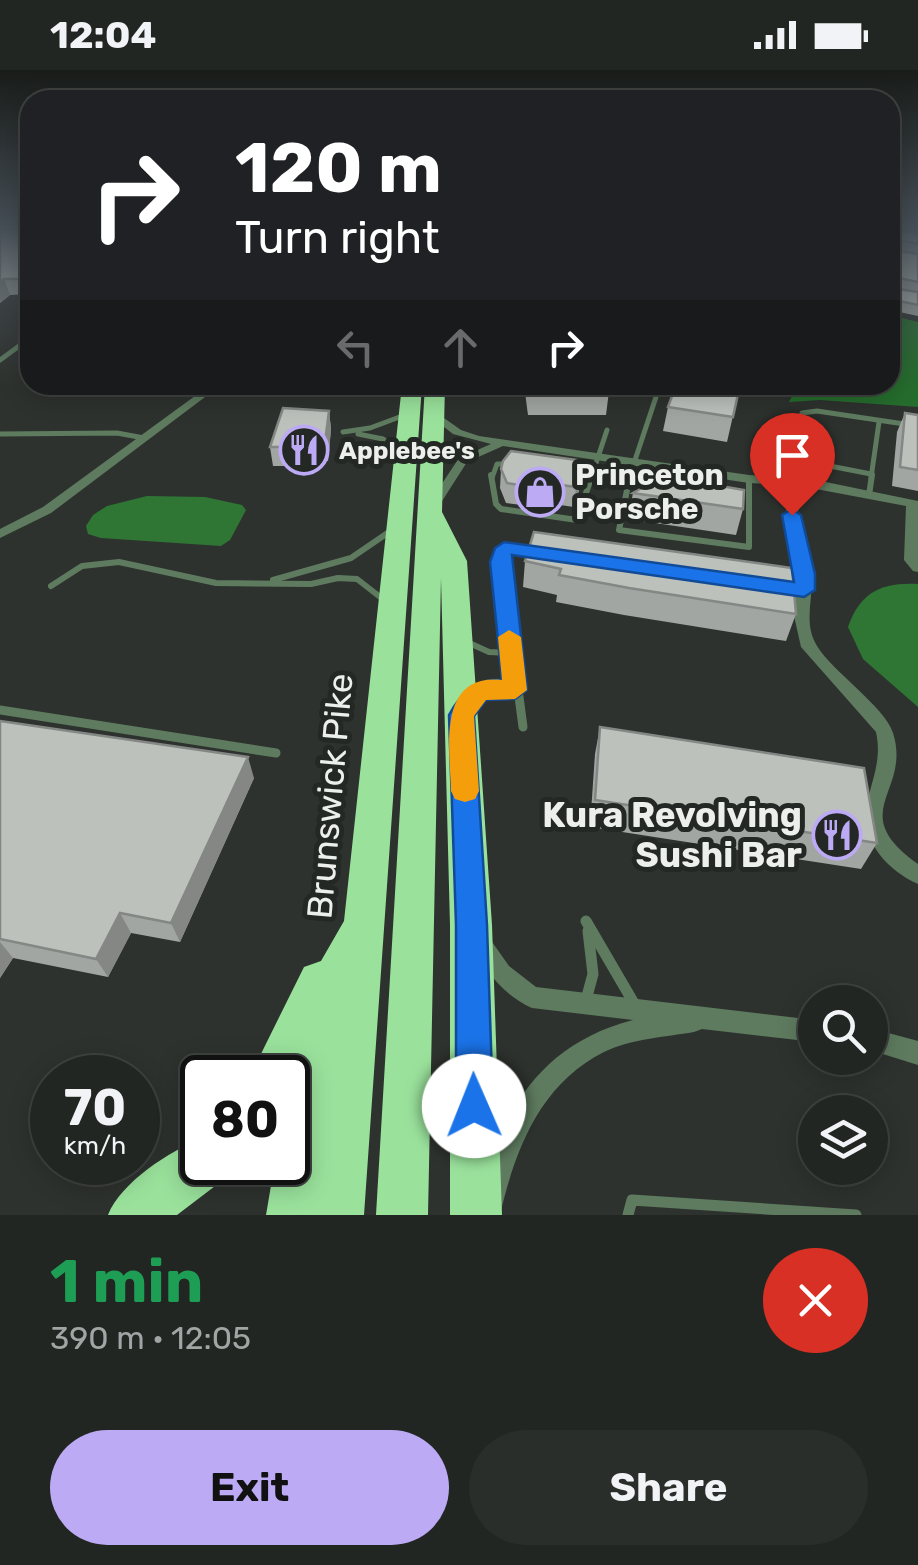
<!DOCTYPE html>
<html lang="en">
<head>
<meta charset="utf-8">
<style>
	body { margin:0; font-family:Rubik,sans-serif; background:#2a2e2a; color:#f1f3f6; height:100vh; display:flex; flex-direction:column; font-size:38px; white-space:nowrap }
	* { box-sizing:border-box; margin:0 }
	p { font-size:32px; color:#a2a5a5 }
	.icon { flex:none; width:55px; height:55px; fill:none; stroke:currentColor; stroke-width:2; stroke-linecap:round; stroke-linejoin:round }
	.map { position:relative; height:1145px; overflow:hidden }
	.side { display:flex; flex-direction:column; background:#222622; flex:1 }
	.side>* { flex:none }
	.banner { position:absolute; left:20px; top:20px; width:880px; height:305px; border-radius:30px; box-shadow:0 5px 25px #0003,0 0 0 2px #3f4340; background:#202124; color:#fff; overflow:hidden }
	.buttons { position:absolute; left:798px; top:915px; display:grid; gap:20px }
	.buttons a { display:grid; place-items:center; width:90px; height:90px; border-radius:50%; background:#222622; box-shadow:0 5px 25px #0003,0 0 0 2px #3f4340; font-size:50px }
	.speed { position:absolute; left:30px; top:985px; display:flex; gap:20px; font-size:50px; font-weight:700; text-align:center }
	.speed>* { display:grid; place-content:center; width:130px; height:130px; border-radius:50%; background:#222622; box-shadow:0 5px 25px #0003,0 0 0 2px #3f4340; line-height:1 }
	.speed small { font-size:25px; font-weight:400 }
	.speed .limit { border:5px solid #111; border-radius:15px; background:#fff; color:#111 }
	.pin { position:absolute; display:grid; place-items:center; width:85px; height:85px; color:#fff; margin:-102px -42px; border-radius:50% 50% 50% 0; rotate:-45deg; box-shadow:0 0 10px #0007 }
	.pin .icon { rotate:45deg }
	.me { position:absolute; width:110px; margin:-55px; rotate:359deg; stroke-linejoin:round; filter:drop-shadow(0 0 8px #0008) }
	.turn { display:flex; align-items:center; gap:35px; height:210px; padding:0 50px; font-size:45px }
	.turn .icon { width:130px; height:130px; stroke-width:2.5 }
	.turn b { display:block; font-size:70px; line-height:85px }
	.lanes { display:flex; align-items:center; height:95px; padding:0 50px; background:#0003; justify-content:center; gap:50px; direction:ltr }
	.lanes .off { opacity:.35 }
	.round { display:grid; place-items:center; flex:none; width:105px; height:105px; border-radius:52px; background:#2a2e2a }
	.headline { display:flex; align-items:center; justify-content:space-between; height:170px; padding:0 50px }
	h1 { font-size:60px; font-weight:700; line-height:75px; color:#1e9e55 }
	.action { display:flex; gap:20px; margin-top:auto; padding:20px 50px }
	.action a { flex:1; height:115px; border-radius:60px; background:#bcaaf5; color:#111; font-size:40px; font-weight:700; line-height:115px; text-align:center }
	.action a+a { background:#2a2e2a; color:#f1f3f6 }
	.status { display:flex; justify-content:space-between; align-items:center; height:70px; padding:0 50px; background:#222622; direction:ltr }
	.status svg { height:28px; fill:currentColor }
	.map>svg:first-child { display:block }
	.forest { fill:#256d2d }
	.water { fill:#2f7635 }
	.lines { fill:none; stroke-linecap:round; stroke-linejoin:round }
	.lane-far3 { stroke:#5e7b5f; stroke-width:5 }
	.lane-far2 { stroke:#5e7b5f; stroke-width:6 }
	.lane-far1 { stroke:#5e7b5f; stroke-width:9 }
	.lane { stroke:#5e7b5f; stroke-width:11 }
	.street { fill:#5e7b5f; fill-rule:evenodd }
	.highway { fill:#9ae29c; fill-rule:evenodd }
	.wall { fill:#a2a6a2 }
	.shaded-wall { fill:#848784 }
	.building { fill:#bcc1bc; stroke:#848784; stroke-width:2.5 }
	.route { fill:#1a73e8; stroke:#114b97; stroke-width:2.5 }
	.slow { fill:#f59e0b }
	.labels { text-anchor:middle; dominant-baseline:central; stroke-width:10; stroke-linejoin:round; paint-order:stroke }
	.far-poi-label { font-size:25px; font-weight:bold; fill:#ecefec; stroke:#242824; text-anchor:start }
	.poi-label { font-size:30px; font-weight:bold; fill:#ecefec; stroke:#242824; text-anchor:start }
	.near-street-label { font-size:35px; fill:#ecefec; stroke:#242824 }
	.near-poi-label { font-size:35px; font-weight:bold; fill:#ecefec; stroke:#242824; text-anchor:end }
</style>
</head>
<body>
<div class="status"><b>12:04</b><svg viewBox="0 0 49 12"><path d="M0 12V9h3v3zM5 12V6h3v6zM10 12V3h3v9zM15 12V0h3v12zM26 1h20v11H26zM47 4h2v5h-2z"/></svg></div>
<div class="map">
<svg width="918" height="1145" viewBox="0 0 918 1145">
	<rect width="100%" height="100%" fill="#2e322e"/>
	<path class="forest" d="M890,245L918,252V337L820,330L789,332L798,315H890Z"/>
	<g class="water">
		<path d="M147,426L205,427L242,435L246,440L230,470L221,476L101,468L88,464L86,456L93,445L107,436Z"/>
		<path d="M918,514V637L863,589L848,557C860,522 882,512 918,514Z"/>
	</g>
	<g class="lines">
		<g class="lane-far3">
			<path d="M0,290L30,268"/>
			<path d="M343,362L370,358L405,345"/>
			<path d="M0,364L117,363L144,368"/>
			<path d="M358,364L383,369L403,384"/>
			<path d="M871,404L799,390L802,343L817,341L918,356"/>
			<path d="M492,408L497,394H512"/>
			<path d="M591,408L607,360"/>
			<path d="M629,408L660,315"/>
			<path d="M871,408L879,352"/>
		</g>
		<g class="lane-far2">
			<path d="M491,405L496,434L501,439L577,450L592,405"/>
			<path d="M630,405L619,460L749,477V409"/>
			<path d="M869,425L872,405"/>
			<path d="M273,510L351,488L392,460"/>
			<path d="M51,516L82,496L119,492L216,513L311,514L338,508L357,509L384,530"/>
			<path d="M467,572L489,582L510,583"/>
			<path d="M514,592L501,492L504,478L537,482"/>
		</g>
		<g class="lane-far1">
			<path d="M514,589L523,657"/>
			<path d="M471,628L492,618L515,620"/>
			<path d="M0,640L276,683"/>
		</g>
		<g class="lane">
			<path d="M586,851L635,935"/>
			<path d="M586,930L593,904L588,861"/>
			<path d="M628,1145L632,1130L856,1145"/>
		</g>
		<g class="street">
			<path d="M210,315H221L51,443L0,468V459L43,437Z"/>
			<path d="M434,341L461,360L479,366L749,405L816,410L918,431V502L913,501L904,490L906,436L800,416C799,426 797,437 799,447C801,465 808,482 811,500C815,526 802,552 817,576C833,602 885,637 893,663C912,723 844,741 918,794V814C904,808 889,797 880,785C845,738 887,712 876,662L801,577L794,546L798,504L786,445L788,415L749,413L503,376L467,392L437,439L433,440L427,436L459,388L491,374L453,364L430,346L429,344Z"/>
			<path d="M483,866L490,869L509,896L536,917L815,950V972L702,959L694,962C665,967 631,969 604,982C540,1014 515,1080 500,1145H474C497,1051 533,976 633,950L532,938C505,926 485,902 473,876L476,869Z"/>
			<path d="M870,958L918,971V995L870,980Z"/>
		</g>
		<g class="highway">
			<path d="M205,315H231L208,327L198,321Z"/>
			<path d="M402,315H422L364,1145H266L275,1092H288V1008H249L304,897L321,891L344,851Z"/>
			<path d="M425,315H445L442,442L467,491L492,855L502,1145H450V855L441,508L428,1145H376Z"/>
			<path d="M202,1068V1092H230L223,1110L177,1145H108C121,1112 170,1081 202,1068Z"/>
		</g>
	</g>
	<g class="wall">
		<path d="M0,158L30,159V224L10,225L0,233Z"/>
		<path d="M890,158H916L915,161L909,162L918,164V246L890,240Z"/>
		<path d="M524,315H608L609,321L606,345H528Z"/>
		<path d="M740,315L727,372L663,361L668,337Z"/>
		<path d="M329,341L331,359L328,391H318L316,396H273L270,377Z"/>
		<path d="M905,343L918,345V421L892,416L897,362Z"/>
		<path d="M584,391L582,410L574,437L553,434L551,439L506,433L500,418L501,399Z"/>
		<path d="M633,423L743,439L736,465L628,449Z"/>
		<path d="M525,491L796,544L786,571L624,545L556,532L557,525L523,517Z"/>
		<path d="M0,651L254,708L180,872L131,863L108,907L13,888L0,908Z"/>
		<path d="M600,657L877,773L861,799L590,757L595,684Z"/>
	</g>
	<g class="shaded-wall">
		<path d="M890,158H916L915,161L890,167Z"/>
		<path d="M30,204V224L25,209Z"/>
		<path d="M4,209L10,225L0,233V212Z"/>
		<path d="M329,341L331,359L328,391L325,372Z"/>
		<path d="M315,372L318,391L316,396L314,377Z"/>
		<path d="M584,391L582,410L574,437L576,417Z"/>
		<path d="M248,687L254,708L180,872L171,853Z"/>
		<path d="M120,843L131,863L108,907L96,889Z"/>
		<path d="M0,872L13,888L0,908Z"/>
	</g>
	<g class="building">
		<path d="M890,158L918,164V174L894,169L890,172Z"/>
		<path d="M0,159H30V204L25,209H4L0,212Z"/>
		<path d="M890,173L893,180L918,184V212L894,207L890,210Z"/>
		<path d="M890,211L893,218L918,222V235L890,229Z"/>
		<path d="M529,315H608L609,321H530Z"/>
		<path d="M676,315H740L733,347L668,337Z"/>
		<path d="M283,338L329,341L325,372H315L314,377H270Z"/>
		<path d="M905,343L918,345V400L900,397Z"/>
		<path d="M511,381L584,391L576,417L554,414L553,420L507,413L501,399L503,391Z"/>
		<path d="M663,406L744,420L743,439L633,423Z"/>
		<path d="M534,462L792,498L796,544L629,518L559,505L561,499L525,491Z"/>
		<path d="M0,651L248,687L171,853L120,843L96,889L0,869Z"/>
		<path d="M600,657L864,698L877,773L595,730Z"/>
	</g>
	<linearGradient id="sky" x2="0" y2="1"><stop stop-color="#191c19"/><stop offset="0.5" stop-color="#464f57"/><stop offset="1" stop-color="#464f57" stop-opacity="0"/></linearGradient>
	<rect width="918" height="318" fill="url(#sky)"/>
	<path class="route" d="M792,439L801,445L815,504V520L804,527L512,485L527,620L515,629L486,630L474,646L487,855L493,1036L487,1049L474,1055L461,1049L456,1036V855L449,645C461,623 476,608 502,610L490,492L495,478L504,472L794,512L782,445Z"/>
	<path class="slow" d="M509,560L521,567L527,620L515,629L486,630L474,646L479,721L475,729L465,732L455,729L451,721C450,680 436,603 502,610L498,567Z"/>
	<defs>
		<g id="restaurant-ring" transform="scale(2.5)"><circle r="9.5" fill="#242824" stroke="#bcaaf5" stroke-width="1.5"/><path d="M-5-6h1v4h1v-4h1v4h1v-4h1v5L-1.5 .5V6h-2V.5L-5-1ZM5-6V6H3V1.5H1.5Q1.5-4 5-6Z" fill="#bcaaf5"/></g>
		<g id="shop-ring" transform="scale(2.5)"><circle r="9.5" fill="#242824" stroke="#bcaaf5" stroke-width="1.5"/><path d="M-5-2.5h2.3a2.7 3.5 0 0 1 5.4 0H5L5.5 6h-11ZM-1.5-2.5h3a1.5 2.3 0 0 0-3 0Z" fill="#bcaaf5"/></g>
	</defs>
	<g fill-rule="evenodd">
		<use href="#restaurant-ring" x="304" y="380"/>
		<use href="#shop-ring" x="540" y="422"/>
		<use href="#restaurant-ring" x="837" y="765"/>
	</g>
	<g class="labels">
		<g class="far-poi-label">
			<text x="339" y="380">Applebee's</text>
		</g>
		<g class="poi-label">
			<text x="575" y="405">Princeton<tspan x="575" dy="34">Porsche</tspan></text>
		</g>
		<g class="near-street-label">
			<text transform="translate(330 726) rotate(-85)">Brunswick Pike</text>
		</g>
		<g class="near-poi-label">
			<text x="802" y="745">Kura Revolving<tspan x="802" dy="40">Sushi Bar</tspan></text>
		</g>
	</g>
</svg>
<div class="buttons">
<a><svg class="icon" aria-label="search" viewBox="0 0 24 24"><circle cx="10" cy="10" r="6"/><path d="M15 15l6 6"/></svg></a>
<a><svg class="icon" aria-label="layers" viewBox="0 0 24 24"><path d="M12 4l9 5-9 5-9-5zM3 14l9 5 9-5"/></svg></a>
</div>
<div class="speed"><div>70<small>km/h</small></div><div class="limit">80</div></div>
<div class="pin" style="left:792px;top:445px;background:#d93025"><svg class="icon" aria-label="arrive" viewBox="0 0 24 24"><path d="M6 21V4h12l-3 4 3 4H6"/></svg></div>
<svg class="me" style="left:474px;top:1036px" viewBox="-20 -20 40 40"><circle r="19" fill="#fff"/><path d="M0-13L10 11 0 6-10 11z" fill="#1a73e8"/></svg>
<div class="banner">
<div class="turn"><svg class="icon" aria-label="right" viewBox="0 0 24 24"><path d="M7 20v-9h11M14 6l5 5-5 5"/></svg><div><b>120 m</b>Turn right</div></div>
<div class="lanes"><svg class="icon off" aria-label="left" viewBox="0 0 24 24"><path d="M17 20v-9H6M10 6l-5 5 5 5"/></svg><svg class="icon off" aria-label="ahead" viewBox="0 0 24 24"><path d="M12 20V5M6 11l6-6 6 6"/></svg><svg class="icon" aria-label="right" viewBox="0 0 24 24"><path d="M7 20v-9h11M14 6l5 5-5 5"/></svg></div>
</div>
</div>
<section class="side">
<div class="headline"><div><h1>1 min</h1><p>390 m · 12:05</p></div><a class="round" style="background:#d93025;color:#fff"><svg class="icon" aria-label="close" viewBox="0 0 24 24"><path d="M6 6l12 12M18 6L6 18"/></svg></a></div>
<div class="action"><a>Exit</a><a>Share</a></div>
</section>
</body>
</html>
